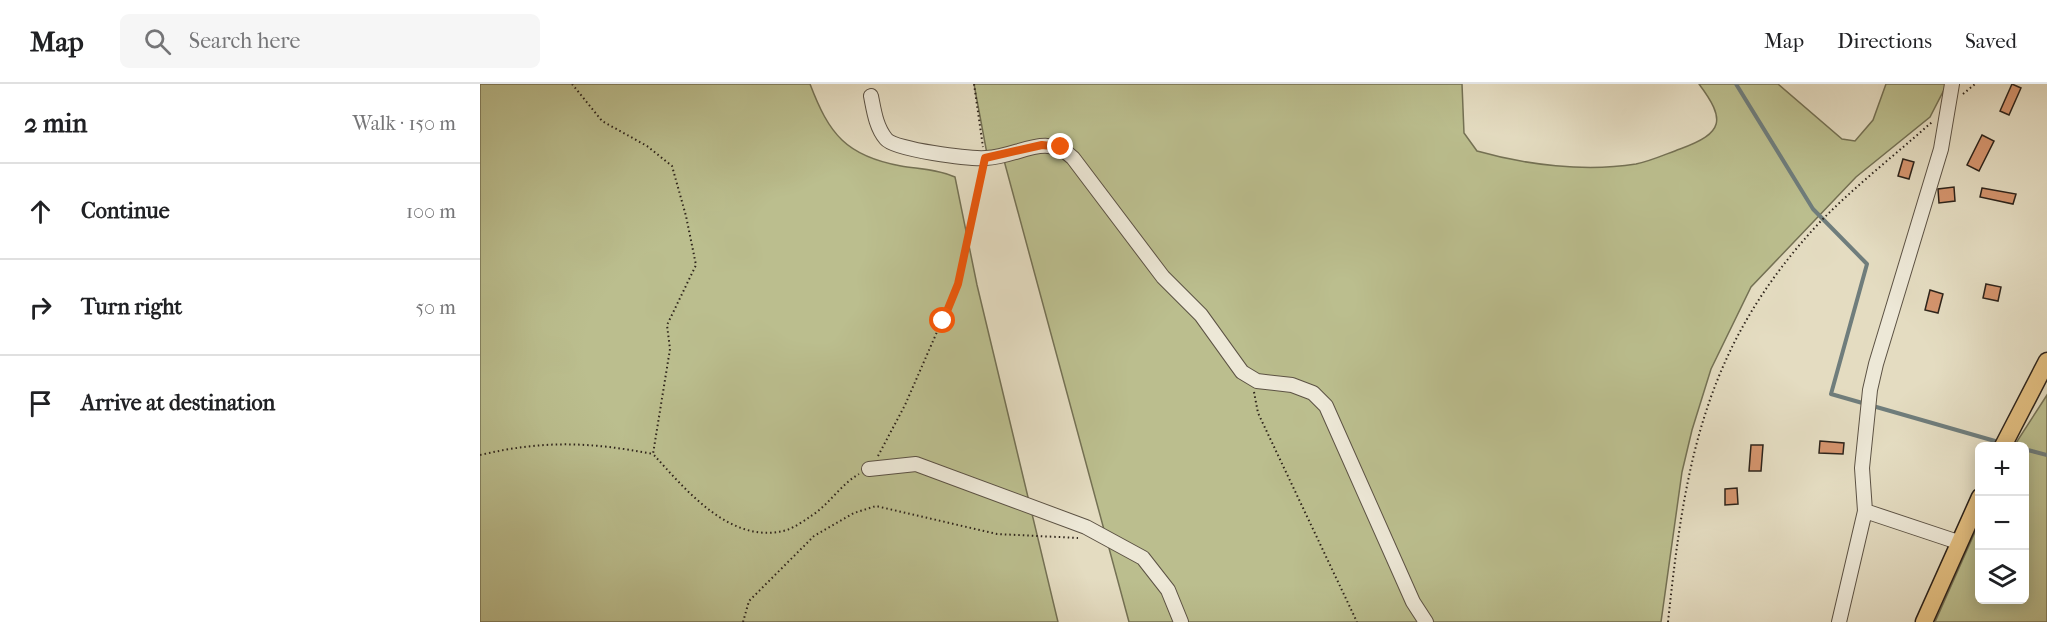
<!DOCTYPE html>
<meta charset="utf-8">
<style>
:root{--surface:#fff;--page:#f6f6f6;--text:#202124;--muted:#757577;--line:#e0e0e0}
body{margin:0;font-family:"IM FELL French Canon",serif;background:var(--page);color:var(--text)}
.controls{position:absolute;right:18px;bottom:18px;display:grid;overflow:hidden;border-radius:9px;box-shadow:0 3px 15px #0003}
.controls button{width:54px;height:54px;display:grid;place-items:center;padding:0;border:0;border-bottom:2px solid var(--line);background:var(--surface);color:var(--text);font:30px sans-serif}
.stop{position:absolute;width:18px;height:18px;margin:-14px;border:4px solid #ea580c;border-radius:50%;background:#fff}
.stop.end{background:#ea580c;border-color:#fff;box-shadow:0 2px 6px #0008}
.list{margin:0;padding:0;list-style:none}
h2{display:flex;justify-content:space-between;align-items:center;height:78px;margin:0;padding:0 24px;font-size:26px}
h2 small{font-size:20px;font-weight:400;color:var(--muted)}
.list li{display:grid;grid-template-columns:39px 1fr auto;gap:18px;align-items:center;box-sizing:border-box;height:96px;padding:0 24px;border-top:2px solid var(--line)}
.list b{display:block;font-size:22px;white-space:nowrap}
.list em{font-size:20px;font-style:normal;color:var(--muted)}
.icon{flex:none;width:33px;height:33px;fill:none;stroke:currentColor;stroke-width:2;stroke-linecap:round;stroke-linejoin:round}
.map{position:relative;flex:none;width:1567px;height:538px;overflow:hidden}
header{display:flex;align-items:center;gap:36px;box-sizing:border-box;height:84px;padding:0 30px;background:var(--surface);border-bottom:2px solid var(--line)}
header strong{font-size:28px}
nav{display:flex;gap:33px;margin-inline-start:auto;font-size:21px}
.search{width:420px;height:54px;background:var(--page);display:flex;align-items:center;gap:15px;box-sizing:border-box;padding:0 21px;border-radius:9px;color:var(--muted);font-size:22px}
main{display:flex}
aside{flex:1;background:var(--surface)}
.map>svg:first-child{display:block}
.green{fill:#bbbe8e;stroke:#747154;stroke-width:1.5}
.lines{fill:none;stroke-linecap:round;stroke-linejoin:round}
.stream{stroke:#6f7d7c;stroke-width:4}
.building{fill:#d4946d;stroke:#2e241b;stroke-width:1.5}
.minor-casing{stroke:#5c5244;stroke-width:16}
.major-casing{stroke:#2e241b;stroke-width:19}
.path{stroke:#2e241b;stroke-width:2;stroke-dasharray:1.5 3;stroke-linecap:butt}
.minor{stroke:#ede8d7;stroke-width:14}
.major{stroke:#e2be80;stroke-width:16}
.route{stroke:#ea580c;stroke-width:8}
</style>
<header>
<strong>Map</strong>
<div class="search"><svg class="icon" aria-label="search" viewBox="0 0 24 24"><circle cx="10" cy="10" r="6"/><path d="M15 15l6 6"/></svg>Search here</div>
<nav><a>Map</a><a>Directions</a><a>Saved</a></nav>
</header>
<main>
<aside>
<h2>2 min<small>Walk · 150 m</small></h2>
<ul class="list">
<li><svg class="icon" aria-label="ahead" viewBox="0 0 24 24"><path d="M12 20V5M6 11l6-6 6 6"/></svg><div><b>Continue</b></div><em>100 m</em></li>
<li><svg class="icon" aria-label="right" viewBox="0 0 24 24"><path d="M7 20v-9h11M14 6l5 5-5 5"/></svg><div><b>Turn right</b></div><em>50 m</em></li>
<li><svg class="icon" aria-label="arrive" viewBox="0 0 24 24"><path d="M6 21V4h12l-3 4 3 4H6"/></svg><div><b>Arrive at destination</b></div></li>
</ul>
</aside>
<div class="map">
<svg width="1567" height="538" viewBox="0 0 1567 538">
<rect width="100%" height="100%" fill="#e4dcc1"/>
<filter id="stains"><feTurbulence type="fractalNoise" baseFrequency=".00333" numOctaves="4"/><feColorMatrix values="0 0 0 0 .2 0 0 0 0 .09 0 0 0 0 .02 0 0 0 .5 -.17"/></filter>
<radialGradient id="worn" r=".72"><stop offset=".6" stop-color="#630" stop-opacity="0"/><stop offset="1" stop-color="#630" stop-opacity=".3"/></radialGradient>
<g class="green">
<path d="M0 0H330C349 50 366 72 421 82 439 85 457 85 475 93L497 201 578 538H0Z"/>
<path d="M494 0H982L984 49 997 67C1046 81 1105 88 1156 80 1171 77 1186 70 1200 65 1244 49 1246 36 1219 0H1298L1362 55 1375 57 1393 36 1406 0H1467L1450 33 1376 93 1271 203 1231 285 1212 346 1202 388 1181 538H649L522 69 507 70Z"/>
<polygon points="1567,311 1567,538 1455,538 1499,439 1500,516 1544,516 1544,362 1534,362"/>
</g>
<g class="lines">
<g class="stream">
<polyline points="1256,0 1333,125 1387,180 1351,310 1515,357"/>
<polyline points="1535,362 1536,362"/>
<polyline points="1544,365 1567,371"/>
</g>
</g>
<g class="building">
<polygon points="1532,0 1541,4 1529,31 1520,27"/>
<polygon points="1502,51 1514,57 1499,87 1487,81"/>
<polygon points="1423,75 1434,78 1429,95 1418,92"/>
<polygon points="1474,103 1475,117 1459,119 1458,105"/>
<polygon points="1502,104 1536,110 1533,120 1500,113"/>
<polygon points="1506,200 1521,203 1518,217 1503,214"/>
<polygon points="1450,206 1463,210 1458,229 1445,226"/>
<polygon points="1340,357 1364,359 1363,370 1339,369"/>
<polygon points="1271,361 1283,361 1281,387 1269,387"/>
<polygon points="1257,404 1258,420 1245,421 1245,405"/>
</g>
<g class="lines">
<defs>
<g id="minor">
<polyline points="1472,0 1461,65 1396,280 1390,306 1382,384 1385,427 1478,458"/>
<path d="M391 12C394 27 396 43 406 55 415 66 490 75 506 74 539 73 565 47 593 74L683 193 721 231 762 288 777 297 812 301 833 309 846 322 933 518 946 538"/>
<polyline points="389,385 436,380 606,443 663,474 688,506 701,538"/>
<polyline points="1359,538 1385,427"/>
</g>
<g id="major">
<polyline points="1523,362 1567,277"/>
<polyline points="1444,538 1500,413"/>
</g>
</defs>
<use href="#minor" class="minor-casing"/>
<use href="#major" class="major-casing"/>
<g class="path">
<path d="M92 0 122 37 167 62 192 82 206 132 216 181 187 241 190 265 173 370C206 406 251 462 307 446 315 443 324 437 331 432 349 421 361 400 379 390"/>
<polyline points="494,0 503,63"/>
<polyline points="1483,10 1495,0"/>
<polyline points="774,308 778,329 877,538"/>
<path d="M0 371C64 356 110 358 173 370"/>
<polyline points="398,372 425,321 478,200 502,86"/>
<polyline points="263,538 269,517 334,452 374,429 396,422 517,450 598,454"/>
<path d="M1188 538C1205 377 1225 261 1340 138 1375 102 1415 71 1452 38"/>
</g>
<use href="#minor" class="minor"/>
<use href="#major" class="major"/>
</g>
<g class="lines">
<polyline class="route" points="463,237 478,200 505,74 562,61 581,63"/>
</g>
<rect width="100%" height="100%" filter="url(#stains)"/>
<rect width="100%" height="100%" fill="url(#worn)"/>
</svg>
<div class="controls">
<button>+</button>
<button>−</button>
<button><svg class="icon" aria-label="layers" viewBox="0 0 24 24"><path d="M12 4l9 5-9 5-9-5zM3 14l9 5 9-5"/></svg></button>
</div>
<div class="stop" style="left:463px;top:237px"></div>
<div class="stop end" style="left:581px;top:63px"></div>
</div>
</main>
